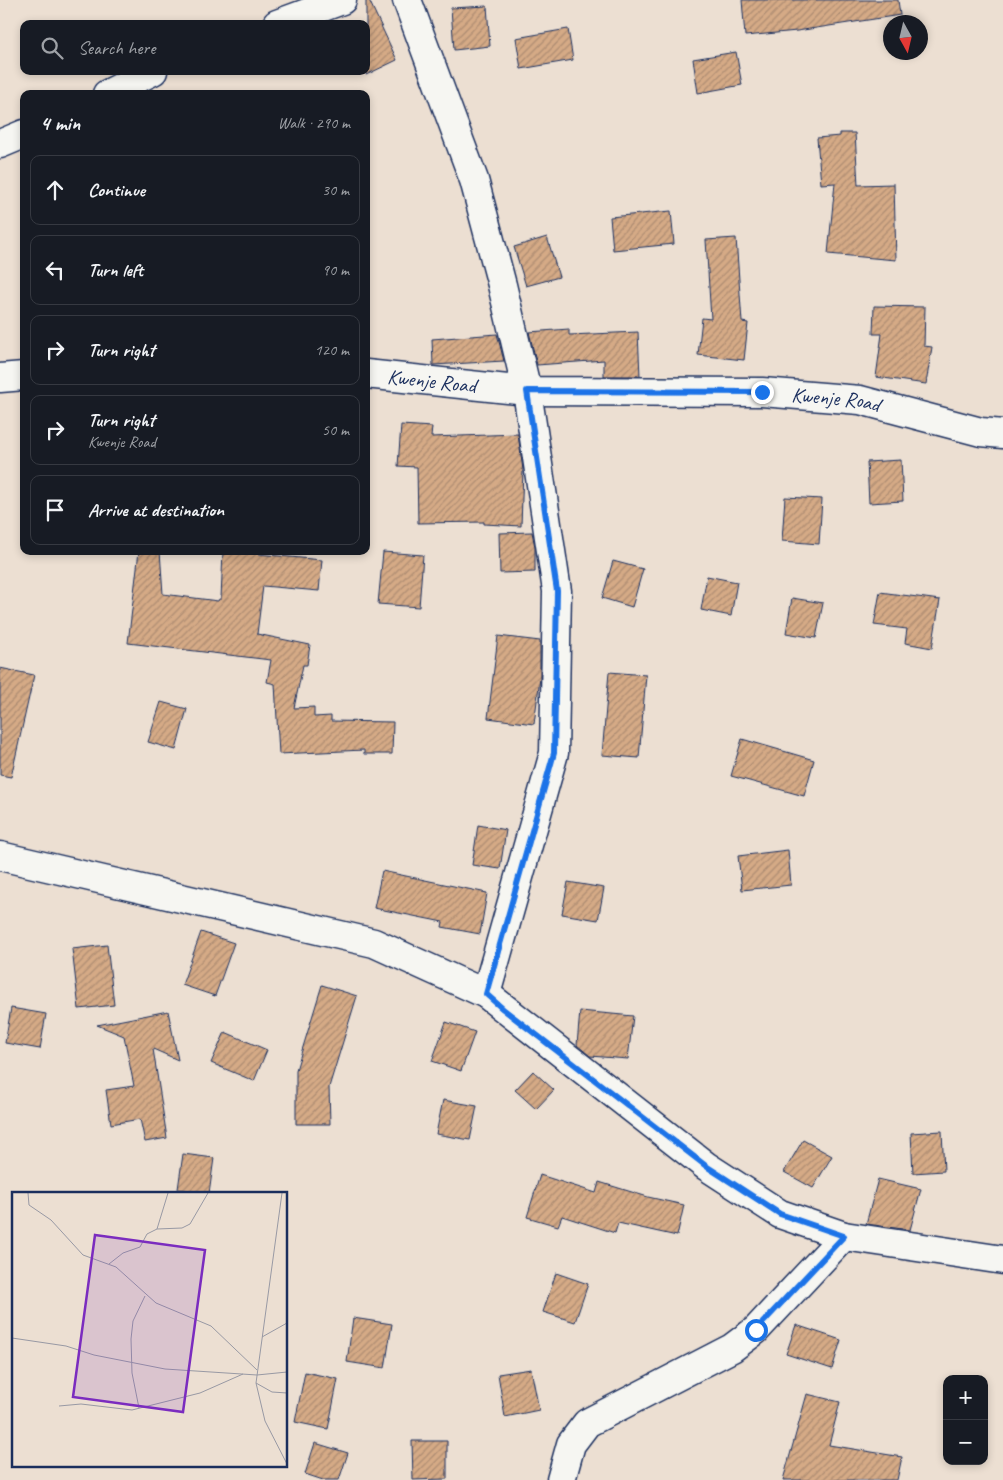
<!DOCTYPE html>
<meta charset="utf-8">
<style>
:root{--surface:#171b24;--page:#242831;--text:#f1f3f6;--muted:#9ea1a6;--line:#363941}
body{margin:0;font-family:Caveat,sans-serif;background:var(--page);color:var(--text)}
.controls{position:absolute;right:15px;bottom:15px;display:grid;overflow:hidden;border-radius:10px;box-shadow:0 2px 8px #0003}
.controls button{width:45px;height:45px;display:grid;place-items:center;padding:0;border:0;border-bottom:1px solid var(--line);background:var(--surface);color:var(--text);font:25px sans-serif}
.compass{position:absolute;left:883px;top:15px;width:45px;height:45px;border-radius:50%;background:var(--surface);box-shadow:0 2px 8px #0003;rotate:172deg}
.stop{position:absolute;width:15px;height:15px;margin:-11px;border:4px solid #1a73e8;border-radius:50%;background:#fff}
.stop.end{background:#1a73e8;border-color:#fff;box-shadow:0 1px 5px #0008}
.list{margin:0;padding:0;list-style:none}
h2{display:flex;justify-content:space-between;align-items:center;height:65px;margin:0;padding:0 20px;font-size:21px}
h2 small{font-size:16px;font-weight:400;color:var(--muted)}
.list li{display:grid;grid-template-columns:32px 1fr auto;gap:15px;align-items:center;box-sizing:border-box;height:70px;margin:0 10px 10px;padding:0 10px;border:1px solid var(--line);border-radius:10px}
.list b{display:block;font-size:19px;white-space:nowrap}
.list p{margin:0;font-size:16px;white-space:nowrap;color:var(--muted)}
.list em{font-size:16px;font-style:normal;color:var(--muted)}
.icon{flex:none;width:28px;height:28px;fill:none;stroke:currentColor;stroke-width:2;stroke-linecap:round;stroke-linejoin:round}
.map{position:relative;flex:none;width:1003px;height:1480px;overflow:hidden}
.search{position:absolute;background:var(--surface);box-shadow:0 2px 8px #0003;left:20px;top:20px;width:350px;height:55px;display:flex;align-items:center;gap:12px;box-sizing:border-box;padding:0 18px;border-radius:10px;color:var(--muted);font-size:19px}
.panel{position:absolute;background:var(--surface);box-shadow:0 2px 8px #0003;left:20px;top:90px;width:350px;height:465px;border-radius:10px}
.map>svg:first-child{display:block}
.building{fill:url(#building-hatch);stroke:#1b2f5e}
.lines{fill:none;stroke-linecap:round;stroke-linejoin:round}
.minor-casing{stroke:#1b2f5e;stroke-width:31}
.minor{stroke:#f6f6f2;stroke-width:28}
.route{stroke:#1a73e8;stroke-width:6}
.labels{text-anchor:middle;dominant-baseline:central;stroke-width:5;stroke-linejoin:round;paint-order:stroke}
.street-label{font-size:21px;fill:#1b2f5e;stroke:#f6f6f2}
.inset-road{fill:none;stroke:#9899a4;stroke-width:1}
.view{fill:#7b2cbf;fill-opacity:0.15;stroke:#7b2cbf;stroke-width:2.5}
.inset-edge{fill:none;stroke:#1b2f5e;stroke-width:2.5}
</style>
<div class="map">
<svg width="1003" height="1480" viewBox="0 0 1003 1480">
<defs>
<pattern id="building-hatch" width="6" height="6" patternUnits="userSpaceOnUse" patternTransform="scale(1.25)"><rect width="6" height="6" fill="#d5aa86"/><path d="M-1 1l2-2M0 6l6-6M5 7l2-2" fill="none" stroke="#ac8b71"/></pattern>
</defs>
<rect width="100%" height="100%" fill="#ecdfd2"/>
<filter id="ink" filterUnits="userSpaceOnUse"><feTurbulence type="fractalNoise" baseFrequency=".02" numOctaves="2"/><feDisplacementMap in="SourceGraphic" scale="10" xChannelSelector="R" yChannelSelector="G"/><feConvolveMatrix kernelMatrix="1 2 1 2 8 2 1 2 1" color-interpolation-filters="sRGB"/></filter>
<g filter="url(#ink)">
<g class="building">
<polygon points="366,0 369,0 397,60 366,75"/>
<polygon points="742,0 898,0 900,15 797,31 745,36"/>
<polygon points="487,6 490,46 454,50 451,8"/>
<polygon points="568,29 573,60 521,69 516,38"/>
<polygon points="736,52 742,85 698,93 693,59"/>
<polygon points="840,133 855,133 858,185 894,184 896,260 828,254 835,183 821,184 817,138 840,136"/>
<polygon points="671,211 674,244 613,250 610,217"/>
<polygon points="547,237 559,277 526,286 514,247"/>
<polygon points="736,238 742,322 748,323 744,360 698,355 702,318 711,319 706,240"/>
<polygon points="874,306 925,307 924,346 932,347 926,384 876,377 882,334 873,334"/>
<polygon points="569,329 569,335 638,332 640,376 604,376 604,360 537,365 529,332"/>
<polygon points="497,334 504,361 433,365 432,339"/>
<polygon points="401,425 432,427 431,437 518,434 523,470 521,526 484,524 484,522 418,523 417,467 398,466"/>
<polygon points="901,460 903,501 869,503 867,462"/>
<polygon points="785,497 822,499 819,544 782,541"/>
<polygon points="532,532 535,547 535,572 500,573 499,533"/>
<polygon points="139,551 160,551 163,594 218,601 219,599 221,599 223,551 258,551 258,554 322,560 319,591 263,586 257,634 310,645 307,665 303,665 294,708 314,707 314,717 331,716 331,721 393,722 392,754 364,754 364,750 279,754 275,684 267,682 271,660 128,643"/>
<polygon points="383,552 423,555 419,607 378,604"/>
<polygon points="613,561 643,569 632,607 602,598"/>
<polygon points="707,576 737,582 731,616 701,610"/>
<polygon points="880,592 940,600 932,648 905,643 907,629 874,625"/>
<polygon points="792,598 823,603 816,638 786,633"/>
<polygon points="498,636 540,641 540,678 534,724 488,718"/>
<polygon points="0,668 34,675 11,777 0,775"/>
<polygon points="609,672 646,675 639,758 602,755"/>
<polygon points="161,702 187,709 176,750 148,742"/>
<polygon points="742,739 814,760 804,796 731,776"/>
<polygon points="478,825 506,830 500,869 472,865"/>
<polygon points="788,850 791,885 742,890 738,856"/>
<polygon points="382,871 487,893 480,934 442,927 443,922 374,908"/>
<polygon points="568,882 604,888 598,920 562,914"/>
<polygon points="201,932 234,943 215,996 182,985"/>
<polygon points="107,945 114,1005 79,1009 72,949"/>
<polygon points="322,985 357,996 329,1087 330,1124 296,1124 296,1070"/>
<polygon points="11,1008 46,1014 40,1049 5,1043"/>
<polygon points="168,1011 178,1060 153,1049 167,1138 145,1142 140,1119 111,1124 106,1090 134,1086 124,1036 97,1025"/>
<polygon points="580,1011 633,1016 628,1059 590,1056 577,1045"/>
<polygon points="446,1022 475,1032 461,1071 432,1061"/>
<polygon points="225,1032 267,1050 254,1081 211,1063"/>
<polygon points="533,1071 554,1090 536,1109 515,1090"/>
<polygon points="443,1100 477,1106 470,1140 436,1134"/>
<polygon points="942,1131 944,1171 913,1173 911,1133"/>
<polygon points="803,1140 832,1156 813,1188 784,1172"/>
<polygon points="183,1154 214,1158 209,1194 178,1189"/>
<polygon points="540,1175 596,1193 599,1182 648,1197 684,1205 677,1236 618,1223 615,1233 562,1216 558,1226 527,1217"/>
<polygon points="878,1179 921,1189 910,1230 866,1224"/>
<polygon points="556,1273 588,1284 575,1322 543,1312"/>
<polygon points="353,1318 392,1324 385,1368 347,1362"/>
<polygon points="796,1325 841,1340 832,1369 786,1354"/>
<polygon points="531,1369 539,1410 505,1417 498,1374"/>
<polygon points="305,1372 338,1379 328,1429 295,1422"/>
<polygon points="807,1394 840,1402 829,1445 902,1457 897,1480 783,1480"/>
<polygon points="412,1441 447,1441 447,1479 413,1480"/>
<polygon points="315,1443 348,1453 339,1480 323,1480 305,1474"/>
</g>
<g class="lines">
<defs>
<g id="minor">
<polyline points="407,0 474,180 502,285 527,391 557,591 554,753 486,994"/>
<polyline points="277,24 342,0"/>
<polyline points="107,94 153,71"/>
<polyline points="0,144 24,134"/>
<path id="s1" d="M366 374 527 391 762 392 860 400 981 432 1003 434"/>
<polyline points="0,378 24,376"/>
<polyline points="0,856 374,943 486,994 706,1166 780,1214 844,1236 1003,1260"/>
<polyline points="561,1480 571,1444 587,1423 732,1348 756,1330 844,1236"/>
</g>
</defs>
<use href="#minor" class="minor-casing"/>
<use href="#minor" class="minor"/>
</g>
</g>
<g class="lines" filter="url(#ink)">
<polyline class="route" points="756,1330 844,1236 780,1214 706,1166 503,1009 486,994 554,753 557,591 527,391 762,392"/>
</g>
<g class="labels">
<g class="street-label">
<text stroke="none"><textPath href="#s1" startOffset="66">Kwenje Road</textPath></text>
<text stroke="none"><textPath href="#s1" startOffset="471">Kwenje Road</textPath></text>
</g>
</g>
<g transform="translate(12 1192)">
<rect width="275" height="275" fill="#ecdfd2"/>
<path class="inset-road" d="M16 1 17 13 39 28 71 63 104 75 144 111 199 134 245 178M270 1 244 191 253 229 275 272M145 37 156 1M97 72 111 61 128 55 135 42 145 37 170 36 178 32 196 1M250 145 275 131M0 146 54 154 82 163 153 177 245 183 275 180M244 191 260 200 275 201M47 214 69 212 120 218 188 201 231 182M127 216 120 181 119 147 121 129 133 104"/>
<path class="view" d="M83 43 193 58 171 220 61 205Z"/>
<rect width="275" height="275" class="inset-edge"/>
</g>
</svg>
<div class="controls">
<button>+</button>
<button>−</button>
</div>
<svg class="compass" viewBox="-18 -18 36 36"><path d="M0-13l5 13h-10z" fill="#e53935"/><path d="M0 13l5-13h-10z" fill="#9ea1a6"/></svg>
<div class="stop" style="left:756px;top:1330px"></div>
<div class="stop end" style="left:762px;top:392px"></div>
<div class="search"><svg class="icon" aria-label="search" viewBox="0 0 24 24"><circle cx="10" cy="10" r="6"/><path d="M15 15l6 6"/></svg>Search here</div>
<section class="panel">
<h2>4 min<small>Walk · 290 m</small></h2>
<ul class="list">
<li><svg class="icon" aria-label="ahead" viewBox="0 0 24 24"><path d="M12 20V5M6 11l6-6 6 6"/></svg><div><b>Continue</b></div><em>30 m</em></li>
<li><svg class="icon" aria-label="left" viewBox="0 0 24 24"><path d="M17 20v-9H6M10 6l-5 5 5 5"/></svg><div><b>Turn left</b></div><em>90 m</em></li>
<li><svg class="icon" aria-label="right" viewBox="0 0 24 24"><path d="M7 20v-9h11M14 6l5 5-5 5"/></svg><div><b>Turn right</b></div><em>120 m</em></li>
<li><svg class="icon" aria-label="right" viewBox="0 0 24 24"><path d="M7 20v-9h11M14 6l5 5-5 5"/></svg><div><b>Turn right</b><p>Kwenje Road</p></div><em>50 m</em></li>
<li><svg class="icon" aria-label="arrive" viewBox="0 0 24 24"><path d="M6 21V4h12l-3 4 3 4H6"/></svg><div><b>Arrive at destination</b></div></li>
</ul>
</section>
</div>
